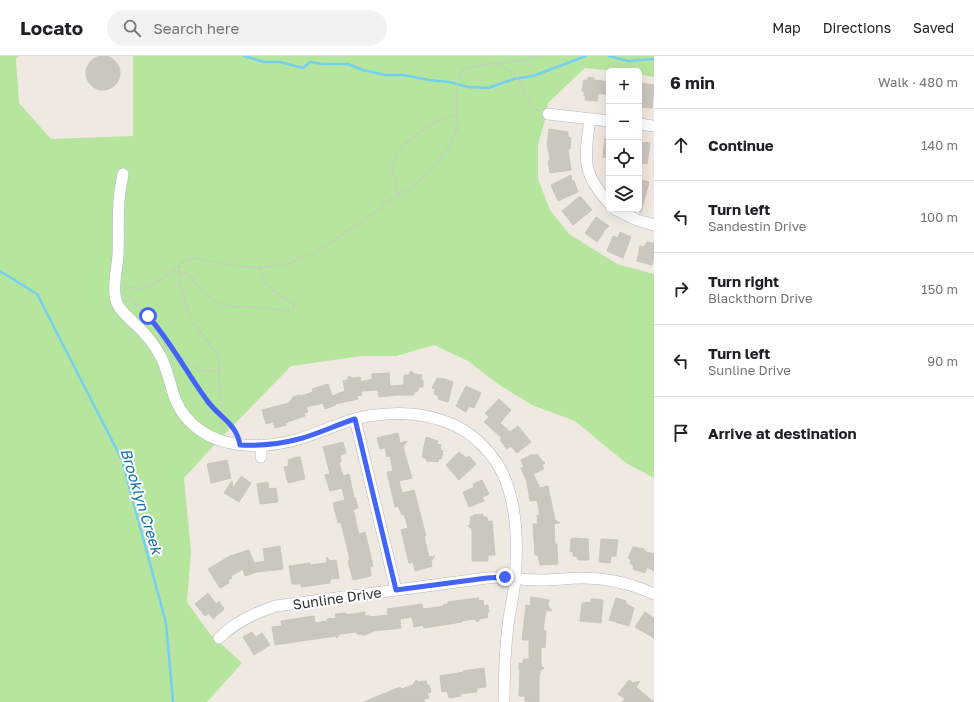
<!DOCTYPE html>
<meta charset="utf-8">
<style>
:root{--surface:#fff;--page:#f2f2f2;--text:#202124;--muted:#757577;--line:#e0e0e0}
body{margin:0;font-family:"Golos Text",sans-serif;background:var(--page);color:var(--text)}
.controls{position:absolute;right:12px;top:12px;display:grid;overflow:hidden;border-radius:6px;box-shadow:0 4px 16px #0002}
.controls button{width:36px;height:36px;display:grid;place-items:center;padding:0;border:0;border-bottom:1px solid var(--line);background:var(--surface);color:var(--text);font:20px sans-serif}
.stop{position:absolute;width:12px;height:12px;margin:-9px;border:3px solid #4264fb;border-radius:50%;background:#fff}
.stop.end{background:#4264fb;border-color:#fff;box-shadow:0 1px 4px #0008}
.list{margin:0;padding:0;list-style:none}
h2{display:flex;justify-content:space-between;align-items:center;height:52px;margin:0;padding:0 16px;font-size:17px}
h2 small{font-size:13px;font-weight:400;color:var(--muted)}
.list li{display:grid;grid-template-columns:26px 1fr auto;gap:12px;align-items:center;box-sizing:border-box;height:72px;padding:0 16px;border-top:1px solid var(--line)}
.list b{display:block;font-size:15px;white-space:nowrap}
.list p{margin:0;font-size:13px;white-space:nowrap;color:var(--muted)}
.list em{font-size:13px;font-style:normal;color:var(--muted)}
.icon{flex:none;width:22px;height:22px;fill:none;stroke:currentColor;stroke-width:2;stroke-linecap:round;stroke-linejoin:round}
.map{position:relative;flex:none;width:654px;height:646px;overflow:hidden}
header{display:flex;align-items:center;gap:24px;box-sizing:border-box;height:56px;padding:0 20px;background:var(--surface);border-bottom:1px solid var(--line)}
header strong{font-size:19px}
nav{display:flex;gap:22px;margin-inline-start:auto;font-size:14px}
.search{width:280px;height:36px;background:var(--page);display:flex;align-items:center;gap:10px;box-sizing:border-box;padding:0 14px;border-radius:22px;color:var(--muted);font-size:15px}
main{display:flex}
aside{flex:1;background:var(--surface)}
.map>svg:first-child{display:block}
.green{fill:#b6e59e}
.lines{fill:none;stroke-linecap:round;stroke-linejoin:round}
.stream{stroke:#75cff0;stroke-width:2.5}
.building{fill:#cbc7bf;stroke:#cbc5ba}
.minor-casing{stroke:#b4b7c1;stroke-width:12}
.path{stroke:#c9c9c9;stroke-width:1.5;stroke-dasharray:3 2;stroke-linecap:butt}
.minor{stroke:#fff;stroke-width:11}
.route{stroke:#4264fb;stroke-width:5}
.labels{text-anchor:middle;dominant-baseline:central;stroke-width:4;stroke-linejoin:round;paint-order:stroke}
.street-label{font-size:14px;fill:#2e2e2e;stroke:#fff}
.water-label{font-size:15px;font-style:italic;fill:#0d6fa3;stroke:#fff}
</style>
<header>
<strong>Locato</strong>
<div class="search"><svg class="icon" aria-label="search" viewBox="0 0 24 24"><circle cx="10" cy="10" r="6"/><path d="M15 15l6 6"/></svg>Search here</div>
<nav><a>Map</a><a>Directions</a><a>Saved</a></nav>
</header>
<main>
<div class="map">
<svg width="654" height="646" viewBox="0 0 654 646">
<rect width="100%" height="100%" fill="#efe9e1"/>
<polygon class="green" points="0,0 19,0 16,3 19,47 51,83 133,80 133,0 654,0 654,21 639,18 639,15 614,15 585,12 548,47 545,64 538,88 538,123 550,154 569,178 617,208 654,218 654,422 626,407 575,365 532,349 498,328 468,305 434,289 396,300 362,300 291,310 219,384 184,422 191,496 187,546 210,578 242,607 207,646 0,646"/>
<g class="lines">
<g class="stream">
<polyline points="244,0 264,6 280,6 303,12 310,6 323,8 348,8 363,14 385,19 404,19 429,24 449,26 468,31 488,32 514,23 533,20 586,0"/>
<polyline points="609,0 628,5 654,3"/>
<polyline points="0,215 37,238 122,404 166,567 173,646"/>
</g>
</g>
<g class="building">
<circle cx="103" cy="17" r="17"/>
<polygon points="588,21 594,22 594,24 609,26 609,39 598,37 597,45 585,44 586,40 584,40 584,35 582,35 584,24 588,24"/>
<polygon points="639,27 654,29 652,52 640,51"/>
<polygon points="549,73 568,76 568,81 571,82 570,93 568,93 571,114 550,117 548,105 550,105 548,91 547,91"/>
<polygon points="605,82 609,82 609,102 603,101"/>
<polygon points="639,86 650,87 647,108 639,107"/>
<polygon points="571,119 572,125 574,125 578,136 558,145 551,129"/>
<polygon points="639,123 649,126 641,156 639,156"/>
<polygon points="580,140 592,154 573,169 562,155"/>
<polygon points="596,161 609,170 603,176 604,176 597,186 585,177"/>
<polygon points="620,176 631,181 623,202 607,195 613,180 618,182"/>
<polygon points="647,186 654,187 654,201 652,209 637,205 640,190 644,191"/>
<polygon points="411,315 414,318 422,319 421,324 423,324 423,331 419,331 418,335 414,336 414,339 397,339 379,341 378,334 361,335 362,339 357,340 358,343 335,348 336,349 325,353 323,347 306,351 308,356 304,357 305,360 285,367 286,369 275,372 273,366 266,368 262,354 289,347 293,341 300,339 301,340 313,336 312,333 328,328 332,340 345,335 343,325 347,324 349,320 352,322 360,321 361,326 372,323 372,318 389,317 390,330 404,329 404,319 409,319"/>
<polygon points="437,322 441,323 441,322 453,326 448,346 438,343 439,340 434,338 435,333 432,332"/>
<polygon points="466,330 481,337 474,352 469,350 466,356 456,350"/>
<polygon points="499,343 511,354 500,367 510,376 518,370 531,386 517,397 511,390 507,393 500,384 502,382 484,366 489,361 485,357"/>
<polygon points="398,377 400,387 407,385 403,391 412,422 399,425 402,437 414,434 426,480 424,480 429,501 435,500 431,505 432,510 415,515 413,506 409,507 401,474 408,472 404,458 402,459 398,450 395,451 387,416 393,415 390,400 387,401 385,392 380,393 377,382"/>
<polygon points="426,381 438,385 437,388 441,389 440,394 443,395 441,403 439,402 438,406 430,405 428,406 425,402 422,401"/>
<polygon points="343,386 346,397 340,399 341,406 339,407 343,420 349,418 354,442 355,441 358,452 353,454 356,463 355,463 359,478 365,476 373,510 370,511 371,520 353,524 348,505 350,504 341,466 338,467 333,447 345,444 342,432 330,435 325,419 330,418 323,391"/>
<polygon points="459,396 466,402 469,400 476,408 459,424 446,409"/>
<polygon points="533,398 533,400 537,398 542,405 545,407 542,409 544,413 533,418 540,432 548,430 555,464 560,467 554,468 555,488 557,488 558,508 540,509 538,499 535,499 533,468 538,468 537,459 540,459 537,444 530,445 527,426 521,412 524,411 521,404"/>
<polygon points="297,401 300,401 305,423 288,427 284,411 289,410 288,404"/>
<polygon points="227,404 231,422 211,427 207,408"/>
<polygon points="241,420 251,427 239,446 224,437 232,425 233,432"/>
<polygon points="482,424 489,438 482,441 484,445 469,451 463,436 474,431 473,428"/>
<polygon points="268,426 269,433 276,432 278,446 260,448 257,428"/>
<polygon points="483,458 483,461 487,461 488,466 492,465 495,499 488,499 488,505 472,505 472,473 468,470 470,469 471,460 474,460 473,459"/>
<polygon points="575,482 588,483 589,504 578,504 578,501 573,500 573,495 570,496 571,483"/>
<polygon points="601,483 618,484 616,500 611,500 610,507 599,506"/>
<polygon points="280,490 283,513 257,516 245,520 243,513 231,520 232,522 228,524 229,527 220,532 208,513 230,500 249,494 254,507 265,505 263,493"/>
<polygon points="633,491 644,493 646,496 654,498 654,515 647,511 645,517 633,513 634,510 630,507 631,504 628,502"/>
<polygon points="327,501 330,505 336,504 339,522 330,523 330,527 301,531 301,528 292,528 289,510 310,507 310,509 326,507"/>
<polygon points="208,537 216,548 219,545 224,553 213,563 209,557 205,560 195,548"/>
<polygon points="531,541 549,544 548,550 552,555 546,554 543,574 546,575 545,592 541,591 541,610 544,612 540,615 540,619 539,619 539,646 525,646 525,640 519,640 520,613 519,613 519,607 523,608 523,603 529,603 529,584 522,584 526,549 530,550"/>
<polygon points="478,542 479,545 483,544 484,550 488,549 489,556 487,557 488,561 480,563 478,566 474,563 462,565 462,566 424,572 423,569 414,571 412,561 400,563 401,572 374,575 365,579 357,578 357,576 339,578 337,582 335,580 275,589 272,571 282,570 281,565 314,560 315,567 327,565 327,563 336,562 335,558 346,557 347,559 365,556 365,560 370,560 370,561 388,559 387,553 422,548 423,553 432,552 444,550 443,549 448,548 448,546"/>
<polygon points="616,542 626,545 626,548 634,552 629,570 609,564"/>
<polygon points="591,543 603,544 601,567 580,565 582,547 591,546"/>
<polygon points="645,556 654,562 654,582 635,571"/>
<polygon points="252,576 256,581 262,577 270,589 254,599 243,581"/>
<polygon points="484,612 486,631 477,632 477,636 460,638 461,640 449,642 447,635 442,636 440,620 464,616 463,615"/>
<polygon points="416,624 418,626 426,625 427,629 429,629 431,636 427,637 429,642 424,643 425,646 364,646 400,631 401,633 413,629"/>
<polygon points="629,624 633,627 640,625 636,631 654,646 622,646 625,643 618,638"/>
</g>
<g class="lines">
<defs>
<g id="minor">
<polyline points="548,58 609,65"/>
<path d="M590 63C588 78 584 99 588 113 591 125 600 137 609 147"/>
<polyline points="639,68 654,70"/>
<path d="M123 118C122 124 121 129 120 135 117 156 119 178 118 199 117 214 111 236 118 249 121 255 127 260 132 265 144 276 154 287 161 301 171 321 171 343 185 360 212 394 261 394 299 383 323 376 344 364 368 360 398 355 429 357 456 370 476 380 493 398 503 418 517 449 518 489 515 523 514 538 510 554 508 569 505 595 504 620 504 646"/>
<polyline points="615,153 637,164 654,169"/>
<polyline points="355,363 396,534"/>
<polyline points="261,389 261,401"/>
<path d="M219 582C235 566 254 557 276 550L487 522C506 521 524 524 542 524 556 524 569 522 582 522 607 522 632 528 654 538"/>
</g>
</defs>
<use href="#minor" class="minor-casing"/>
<g class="path">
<path d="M495 7C501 10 509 13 514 18 525 29 525 47 539 55"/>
<path d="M399 139C397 131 392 115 393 109 397 91 423 72 439 65 445 62 450 61 456 58"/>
<polyline points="180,209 179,216 180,228 187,253 192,265 219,300 219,329 223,356 221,364 225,376"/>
<path d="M179 218 185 217C197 225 203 238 217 246 230 254 250 249 266 252 272 252 278 255 284 255 288 255 292 254 295 251L293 248C282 240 259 229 261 214L265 211 288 208 312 198 366 163 390 144 414 130 429 116 451 89 458 70 456 37 459 20 463 15 469 12 481 9 525 4 541 0"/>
<polyline points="124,230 140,233 148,231 156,227 184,206 190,203 197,202 236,210 263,212"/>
<polyline points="125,237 159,272 176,296"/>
<path d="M165 289C184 299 197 336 214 353 222 362 232 366 237 378"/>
<path d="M178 299C189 306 205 323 218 312"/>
</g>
<use href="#minor" class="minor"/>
</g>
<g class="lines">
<path class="route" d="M148 260C171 286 186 316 206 343 218 361 236 366 240 389 260 390 280 388 299 383 318 378 336 369 355 363L396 534 487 522 505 521"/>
</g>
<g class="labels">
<g class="street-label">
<text transform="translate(337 542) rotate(-8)">Sunline Drive</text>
</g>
<g class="water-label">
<text transform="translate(142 445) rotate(73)">Brooklyn Creek</text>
</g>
</g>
</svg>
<div class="controls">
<button>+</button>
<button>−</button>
<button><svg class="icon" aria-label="locate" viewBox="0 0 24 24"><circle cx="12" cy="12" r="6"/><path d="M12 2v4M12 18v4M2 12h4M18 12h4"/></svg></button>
<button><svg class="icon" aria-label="layers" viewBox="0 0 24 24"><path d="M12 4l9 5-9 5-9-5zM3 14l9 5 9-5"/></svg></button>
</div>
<div class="stop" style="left:148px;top:260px"></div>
<div class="stop end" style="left:505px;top:521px"></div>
</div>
<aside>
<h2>6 min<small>Walk · 480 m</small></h2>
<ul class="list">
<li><svg class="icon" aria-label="ahead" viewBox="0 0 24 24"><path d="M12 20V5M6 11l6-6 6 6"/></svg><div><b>Continue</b></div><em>140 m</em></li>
<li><svg class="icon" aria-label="left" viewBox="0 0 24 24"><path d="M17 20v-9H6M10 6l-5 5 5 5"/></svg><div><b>Turn left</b><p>Sandestin Drive</p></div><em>100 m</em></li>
<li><svg class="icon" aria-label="right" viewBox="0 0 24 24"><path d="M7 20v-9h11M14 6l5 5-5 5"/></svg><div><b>Turn right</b><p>Blackthorn Drive</p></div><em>150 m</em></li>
<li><svg class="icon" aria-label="left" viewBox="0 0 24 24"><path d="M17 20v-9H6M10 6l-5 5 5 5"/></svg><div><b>Turn left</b><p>Sunline Drive</p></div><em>90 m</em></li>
<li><svg class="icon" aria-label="arrive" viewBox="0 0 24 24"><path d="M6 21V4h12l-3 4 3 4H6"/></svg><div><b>Arrive at destination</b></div></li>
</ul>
</aside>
</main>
